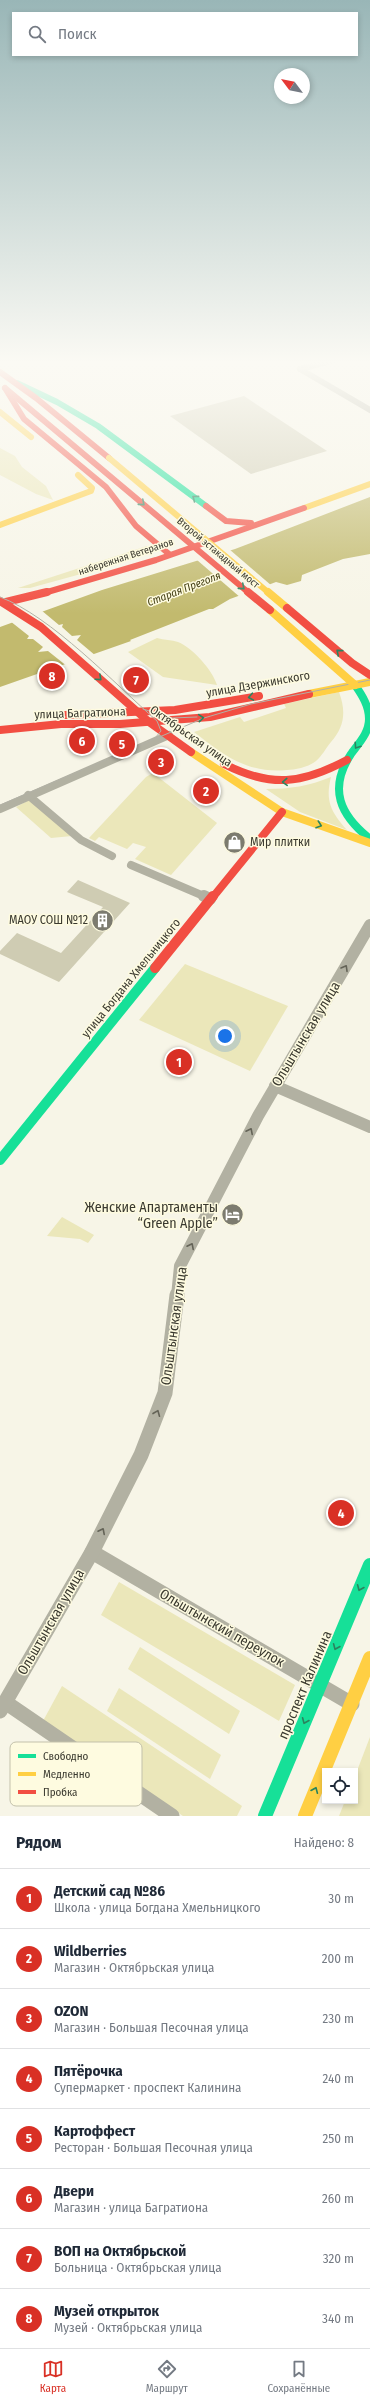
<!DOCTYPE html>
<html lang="ru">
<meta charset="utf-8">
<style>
:root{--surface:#fff;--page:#f6f6f7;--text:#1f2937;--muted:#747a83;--line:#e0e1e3;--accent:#d93025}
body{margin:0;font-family:"Fira Sans Condensed",sans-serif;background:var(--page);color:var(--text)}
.controls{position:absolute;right:12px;bottom:12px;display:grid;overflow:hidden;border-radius:0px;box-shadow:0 2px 6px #0003}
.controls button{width:36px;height:36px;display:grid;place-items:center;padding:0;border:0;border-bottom:1px solid var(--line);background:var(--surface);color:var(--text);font:20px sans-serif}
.compass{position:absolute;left:274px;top:68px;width:36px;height:36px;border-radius:50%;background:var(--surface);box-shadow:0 2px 6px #0003;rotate:302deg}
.you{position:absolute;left:225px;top:1036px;width:14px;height:14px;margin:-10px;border:3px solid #fff;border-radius:50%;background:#1a73e8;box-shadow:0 0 0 6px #1a73e833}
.badge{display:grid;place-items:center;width:26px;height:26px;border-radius:50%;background:var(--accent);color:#fff;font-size:13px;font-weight:700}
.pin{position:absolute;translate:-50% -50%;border:2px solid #fff;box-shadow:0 1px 4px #0006}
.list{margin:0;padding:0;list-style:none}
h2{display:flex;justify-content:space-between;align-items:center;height:52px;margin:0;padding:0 16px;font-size:17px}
h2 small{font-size:13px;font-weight:400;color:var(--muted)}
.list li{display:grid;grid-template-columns:26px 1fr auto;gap:12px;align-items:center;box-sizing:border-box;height:60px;padding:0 16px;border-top:1px solid var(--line)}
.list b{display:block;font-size:15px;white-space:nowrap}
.list p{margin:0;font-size:13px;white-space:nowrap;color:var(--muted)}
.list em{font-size:13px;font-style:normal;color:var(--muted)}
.icon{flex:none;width:22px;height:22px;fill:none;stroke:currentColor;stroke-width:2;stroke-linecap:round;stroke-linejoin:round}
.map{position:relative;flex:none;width:370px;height:1816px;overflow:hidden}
.search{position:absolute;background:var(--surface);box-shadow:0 2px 6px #0003;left:12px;right:12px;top:12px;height:44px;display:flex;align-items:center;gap:10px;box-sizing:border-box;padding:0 14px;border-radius:0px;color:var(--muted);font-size:15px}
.sheet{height:532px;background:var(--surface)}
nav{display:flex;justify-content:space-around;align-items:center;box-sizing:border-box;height:56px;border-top:1px solid var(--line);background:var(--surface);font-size:11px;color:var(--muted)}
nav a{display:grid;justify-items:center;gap:2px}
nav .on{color:var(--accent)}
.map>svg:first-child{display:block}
.green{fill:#ebe7ba}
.water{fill:#c2ba6e}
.pier{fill:#f7f5e7}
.building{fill:#cfccb3}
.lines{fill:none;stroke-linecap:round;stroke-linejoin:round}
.street-far3{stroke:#b2b1a2;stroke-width:6}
.street-far2{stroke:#b2b1a2;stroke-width:8}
.street-far1{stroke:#b2b1a2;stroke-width:12}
.street{stroke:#b2b1a2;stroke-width:15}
.fast-far3{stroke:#16e098;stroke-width:6}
.fast-far2{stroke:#16e098;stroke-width:8}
.fast-far1{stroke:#16e098;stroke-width:10}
.fast{stroke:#16e098;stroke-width:14}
.slow-far2{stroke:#ffcf43;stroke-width:6}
.slow-far1{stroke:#ffcf43;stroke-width:8}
.slow{stroke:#ffcf43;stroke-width:14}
.jam-far2{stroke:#f24e42;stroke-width:6}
.jam-far1{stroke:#f24e42;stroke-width:8}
.jam{stroke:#f24e42;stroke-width:10}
.tram{stroke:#b2b1a6;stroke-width:1}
.slow-bridge-far1{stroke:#ffcf43;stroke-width:6}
.slow-bridge{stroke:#ffcf43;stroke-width:8}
.jam-bridge-far1{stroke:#f24e42;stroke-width:6}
.jam-bridge{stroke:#f24e42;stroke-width:8}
.oneway{stroke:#2a845e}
.oneway2{stroke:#646357}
.labels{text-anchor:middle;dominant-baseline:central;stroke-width:3;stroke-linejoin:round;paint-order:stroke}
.far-street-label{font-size:10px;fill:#3a392f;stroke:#fefbe0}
.far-water-label{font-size:11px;font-style:italic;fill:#413d12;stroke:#fefbe0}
.street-label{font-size:12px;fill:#3a392f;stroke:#fefbe0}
.poi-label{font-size:12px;fill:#3a392f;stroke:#fefbe0;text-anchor:start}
.near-street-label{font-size:14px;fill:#3a392f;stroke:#fefbe0}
.near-poi-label{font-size:14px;fill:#3a392f;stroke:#fefbe0;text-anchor:end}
.key{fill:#fefbe0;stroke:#c3c1ab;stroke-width:1}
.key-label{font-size:11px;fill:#3a392f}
</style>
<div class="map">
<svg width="370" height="1816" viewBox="0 0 370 1816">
<rect width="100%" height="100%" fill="#f7f5e7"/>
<g class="green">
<polygon points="0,448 15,456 22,467 46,486 53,500 36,494 0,475"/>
<polygon points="147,546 149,553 121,563 30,588 18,588"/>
<path d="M157 638C164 640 172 640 178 642 193 648 213 671 217 685L163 677 128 652Z"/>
<path d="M339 692C346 711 345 726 331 742 326 748 322 756 316 761 309 767 295 770 287 770 248 774 223 755 194 732L240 717 244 722 286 708 284 704Z"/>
<polygon points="153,773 217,823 171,875 135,859 146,847 133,843 127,849 99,837 95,841 89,838 146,777"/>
<path d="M331 777C325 801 331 812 347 830L300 812 266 789C290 789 309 786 331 777Z"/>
<polygon points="29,800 72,836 51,838 16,807"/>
<polygon points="185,964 288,1006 250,1071 139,1020"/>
<polygon points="62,1217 94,1235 88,1243 80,1239 47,1236"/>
<polygon points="119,1582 295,1685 279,1721 101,1615"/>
<polygon points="140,1647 240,1711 229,1734 128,1669"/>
<polygon points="62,1686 242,1806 237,1816 183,1816 43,1721"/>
<polygon points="119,1688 221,1755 210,1779 107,1711"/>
<polygon points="370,1737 370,1816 339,1816 345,1801 355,1801 355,1776"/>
</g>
<polygon class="water" points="370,497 370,554 343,559 302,575 301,581 287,585 276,582 230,599 213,609 209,609 130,640 131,641 0,687 0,627 102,590 235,549"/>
<g class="pier">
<polygon points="229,549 272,586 241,598 197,560"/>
<polygon points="41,610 59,625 63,624 62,627 72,636 81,635 77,640 96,656 68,667 48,651 38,652 43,647 33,639 27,639 29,636 10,621"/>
</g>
<g class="building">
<polygon points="244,396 327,451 251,474 170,416"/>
<polygon points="74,733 92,733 90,749 72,749"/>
<polygon points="78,880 130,903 59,982 0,954 0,951 17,933 61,953 103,907 67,892"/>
</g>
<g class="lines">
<g class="street-far3">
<polyline points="300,369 370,410"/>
<polyline points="300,369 334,360"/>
</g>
<g class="street-far2">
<polyline points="28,795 81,840 112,856"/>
<polyline points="0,809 169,735"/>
<polyline points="131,865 206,897"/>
</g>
<g class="street-far1">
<polyline points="204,896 210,899"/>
<polyline points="275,1086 370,1127"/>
<polyline points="177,1296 180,1266 258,1116 370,925"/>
</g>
<g class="street">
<polyline points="92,1552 352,1704"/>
<polyline points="5,1702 172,1816"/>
<polyline points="0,1711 92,1552 141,1455 165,1393 177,1295"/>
</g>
<polyline class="fast-far3" points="17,383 57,402 98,426 206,506"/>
<path class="fast-far2" d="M355 685C362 695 369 706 369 719 369 733 359 743 351 754 328 789 340 815 370 839"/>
<polyline class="fast-far1" points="0,1160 155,968"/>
<polyline class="fast" points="265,1816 370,1565"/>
<g class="slow-far2">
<polyline points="0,412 31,437"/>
<polyline points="304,508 370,484"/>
<polyline points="0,525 91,491 92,488 78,475"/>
</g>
<g class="slow-far1">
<polyline points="309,694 370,682"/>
<polyline points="191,752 282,812 370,843"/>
</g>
<polyline class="slow" points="305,1816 370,1658"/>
<g class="jam-far2">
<polyline points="0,372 36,398 109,458"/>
<polyline points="5,388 24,419 106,487 136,526 169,554"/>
<polyline points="206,506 226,521 251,523"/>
<polyline points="44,593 156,560 304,508"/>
</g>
<g class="jam-far1">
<polyline points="0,601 41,627 149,722 191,752"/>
<polyline points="6,602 47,592"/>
<polyline points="65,715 175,710 259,696"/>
<polyline points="0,730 61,724 120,724 210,717 309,694"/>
<path d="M224 764C271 788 302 784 347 760"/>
<polyline points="213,897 282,812"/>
</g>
<polyline class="jam" points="155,968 213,896"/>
<g class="tram">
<path d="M0 597C51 616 115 684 157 721L161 731 155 738"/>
<polyline points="143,709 172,718 197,717"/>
<polyline points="0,805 204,718 251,704 370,680"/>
</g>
<polyline class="slow-bridge-far1" points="109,458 269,593"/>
<g class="slow-bridge">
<polyline points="268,592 287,608"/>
<polyline points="270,610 355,685"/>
</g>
<polyline class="jam-bridge-far1" points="5,388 249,593"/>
<g class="jam-bridge">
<polyline points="248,592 270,610"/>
<polyline points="287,608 352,663 370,675"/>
</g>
</g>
<defs><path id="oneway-chevron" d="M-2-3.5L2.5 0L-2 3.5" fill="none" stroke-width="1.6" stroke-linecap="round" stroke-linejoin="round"/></defs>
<g class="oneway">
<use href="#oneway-chevron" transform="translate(195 498) rotate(-143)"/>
<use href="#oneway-chevron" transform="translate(142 503) rotate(41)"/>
<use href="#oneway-chevron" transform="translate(242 587) rotate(40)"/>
<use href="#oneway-chevron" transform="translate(339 652) rotate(-140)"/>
<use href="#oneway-chevron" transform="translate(99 678) rotate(42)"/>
<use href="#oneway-chevron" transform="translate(251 697) rotate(170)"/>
<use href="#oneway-chevron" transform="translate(201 718) rotate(-5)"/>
<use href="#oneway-chevron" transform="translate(357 746) rotate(124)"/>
<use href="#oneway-chevron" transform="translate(285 782) rotate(177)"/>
<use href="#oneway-chevron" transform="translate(319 825) rotate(19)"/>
<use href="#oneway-chevron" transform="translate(360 1588) rotate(113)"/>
<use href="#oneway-chevron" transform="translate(336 1647) rotate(113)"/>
<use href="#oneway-chevron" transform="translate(305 1721) rotate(113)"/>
<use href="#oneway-chevron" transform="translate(315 1790) rotate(-67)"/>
</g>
<g class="oneway2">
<use href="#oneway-chevron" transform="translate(345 968) rotate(-60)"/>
<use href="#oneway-chevron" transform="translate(250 1131) rotate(-63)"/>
<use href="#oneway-chevron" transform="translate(191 1246) rotate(-63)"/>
<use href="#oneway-chevron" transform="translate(157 1413) rotate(-68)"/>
<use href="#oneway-chevron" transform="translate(102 1531) rotate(-63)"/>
</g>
<linearGradient id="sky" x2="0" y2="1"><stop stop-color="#99b6b7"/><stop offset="0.59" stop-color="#fbfaf4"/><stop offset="1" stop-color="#fbfaf4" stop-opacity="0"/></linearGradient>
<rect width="370" height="614" fill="url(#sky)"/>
<defs>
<symbol id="shop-disc" viewBox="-11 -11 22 22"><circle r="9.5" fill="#7c7b6f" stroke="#fefbe0"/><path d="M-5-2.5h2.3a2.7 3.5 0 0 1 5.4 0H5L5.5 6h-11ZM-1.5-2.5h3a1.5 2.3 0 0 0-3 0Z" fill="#fff"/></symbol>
<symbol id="building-disc" viewBox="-11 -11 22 22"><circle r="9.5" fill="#7c7b6f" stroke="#fefbe0"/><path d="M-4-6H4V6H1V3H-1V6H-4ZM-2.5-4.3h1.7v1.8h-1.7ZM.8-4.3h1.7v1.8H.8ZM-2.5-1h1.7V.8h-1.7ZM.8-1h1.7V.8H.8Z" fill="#fff"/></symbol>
<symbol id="hotel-disc" viewBox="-11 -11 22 22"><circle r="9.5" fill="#7c7b6f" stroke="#fefbe0"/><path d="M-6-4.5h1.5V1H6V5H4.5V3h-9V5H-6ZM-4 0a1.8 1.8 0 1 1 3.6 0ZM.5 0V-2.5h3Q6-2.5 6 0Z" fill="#fff"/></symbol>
</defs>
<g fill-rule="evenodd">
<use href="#shop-disc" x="222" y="830" width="25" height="25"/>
<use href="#building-disc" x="90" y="908" width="25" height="25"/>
<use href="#hotel-disc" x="220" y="1202" width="25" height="25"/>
</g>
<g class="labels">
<g class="far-street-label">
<text transform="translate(218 553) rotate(40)">Второй эстакадный мост</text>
<text transform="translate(126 557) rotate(-18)">набережная Ветеранов</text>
</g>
<g class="far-water-label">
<text transform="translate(184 589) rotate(-21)">Старая Преголя</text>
</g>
<g class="street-label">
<text transform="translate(258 684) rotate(-10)">улица Дзержинского</text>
<text transform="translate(80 713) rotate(-2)">улица Багратиона</text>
<text transform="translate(191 736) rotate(35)">Октябрьская улица</text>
<text transform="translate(131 978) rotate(-51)">улица Богдана Хмельницкого</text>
</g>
<g class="poi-label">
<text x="250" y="842">Мир плитки</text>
<text x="88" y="920" text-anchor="end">МАОУ СОШ №12</text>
</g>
<g class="near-street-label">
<text transform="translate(306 1034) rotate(-59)">Ольштынская улица</text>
<text transform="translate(174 1326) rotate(-82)">Ольштынская улица</text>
<text transform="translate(51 1622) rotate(-60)">Ольштынская улица</text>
<text transform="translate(222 1628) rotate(30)">Ольштынский переулок</text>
<text transform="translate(305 1685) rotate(-67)">проспект Калинина</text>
</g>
<g class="near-poi-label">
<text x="218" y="1207">Женские Апартаменты<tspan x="218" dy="16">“Green Apple”</tspan></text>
</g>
</g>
<rect x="10" y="1742" width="132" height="64" rx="6" class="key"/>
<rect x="18" y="1754" width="18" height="4" fill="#16e098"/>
<rect x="18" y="1772" width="18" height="4" fill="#ffcf43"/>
<rect x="18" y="1790" width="18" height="4" fill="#f24e42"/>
<g class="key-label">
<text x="43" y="1760">Свободно</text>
<text x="43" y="1778">Медленно</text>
<text x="43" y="1796">Пробка</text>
</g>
</svg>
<div class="controls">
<button><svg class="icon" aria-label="locate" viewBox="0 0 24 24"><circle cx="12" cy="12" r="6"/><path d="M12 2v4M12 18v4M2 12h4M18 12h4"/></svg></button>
</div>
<svg class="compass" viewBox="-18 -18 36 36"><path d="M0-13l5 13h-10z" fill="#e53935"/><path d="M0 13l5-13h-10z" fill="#747a83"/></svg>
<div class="you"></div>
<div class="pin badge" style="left:179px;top:1062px">1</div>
<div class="pin badge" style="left:206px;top:791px">2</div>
<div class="pin badge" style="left:161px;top:762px">3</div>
<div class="pin badge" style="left:341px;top:1513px">4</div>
<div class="pin badge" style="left:122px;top:744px">5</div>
<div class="pin badge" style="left:82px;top:741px">6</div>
<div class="pin badge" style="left:136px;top:680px">7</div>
<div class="pin badge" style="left:52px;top:676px">8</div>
<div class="search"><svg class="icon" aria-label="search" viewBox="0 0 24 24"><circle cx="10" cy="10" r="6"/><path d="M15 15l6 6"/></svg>Поиск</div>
</div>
<section class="sheet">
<h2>Рядом<small>Найдено: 8</small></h2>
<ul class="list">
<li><span class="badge">1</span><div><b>Детский сад №86</b><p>Школа · улица Богдана Хмельницкого</p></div><em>30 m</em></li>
<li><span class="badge">2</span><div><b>Wildberries</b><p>Магазин · Октябрьская улица</p></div><em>200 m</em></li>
<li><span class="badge">3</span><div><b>OZON</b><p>Магазин · Большая Песочная улица</p></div><em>230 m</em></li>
<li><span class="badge">4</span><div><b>Пятёрочка</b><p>Супермаркет · проспект Калинина</p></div><em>240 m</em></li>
<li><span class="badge">5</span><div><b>Картоффест</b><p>Ресторан · Большая Песочная улица</p></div><em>250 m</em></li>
<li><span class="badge">6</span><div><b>Двери</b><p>Магазин · улица Багратиона</p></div><em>260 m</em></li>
<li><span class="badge">7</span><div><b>ВОП на Октябрьской</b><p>Больница · Октябрьская улица</p></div><em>320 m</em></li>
<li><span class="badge">8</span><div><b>Музей открыток</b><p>Музей · Октябрьская улица</p></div><em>340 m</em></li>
</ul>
</section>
<nav>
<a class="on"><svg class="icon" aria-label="map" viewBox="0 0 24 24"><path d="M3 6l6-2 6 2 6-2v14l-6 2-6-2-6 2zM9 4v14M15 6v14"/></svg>Карта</a>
<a><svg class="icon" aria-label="directions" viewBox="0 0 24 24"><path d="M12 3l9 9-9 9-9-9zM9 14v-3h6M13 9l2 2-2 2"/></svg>Маршрут</a>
<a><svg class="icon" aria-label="saved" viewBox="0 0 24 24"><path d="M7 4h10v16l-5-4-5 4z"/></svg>Сохранённые</a>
</nav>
